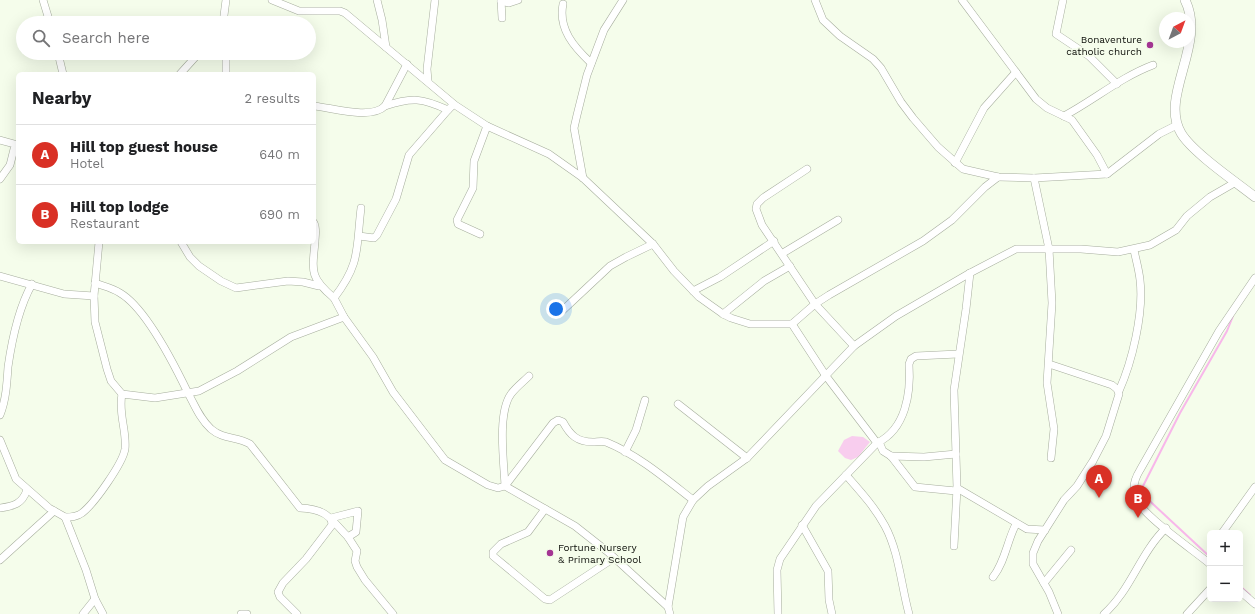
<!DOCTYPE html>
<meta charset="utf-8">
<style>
:root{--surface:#fff;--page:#f6f6f6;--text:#202124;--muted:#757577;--line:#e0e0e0;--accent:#d93025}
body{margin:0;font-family:"Work Sans",sans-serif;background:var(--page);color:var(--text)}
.controls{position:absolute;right:12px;bottom:12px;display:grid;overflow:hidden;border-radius:6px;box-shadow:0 4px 16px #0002}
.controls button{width:36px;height:36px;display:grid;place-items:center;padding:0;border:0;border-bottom:1px solid var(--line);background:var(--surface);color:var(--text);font:20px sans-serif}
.compass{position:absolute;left:1159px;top:12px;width:36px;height:36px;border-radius:50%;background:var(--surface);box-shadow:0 4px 16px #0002;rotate:41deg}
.you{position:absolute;left:556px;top:309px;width:14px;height:14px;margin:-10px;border:3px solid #fff;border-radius:50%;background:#1a73e8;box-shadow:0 0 0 6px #1a73e833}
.badge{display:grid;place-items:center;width:26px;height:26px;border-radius:50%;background:var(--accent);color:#fff;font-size:13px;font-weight:700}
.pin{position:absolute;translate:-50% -33px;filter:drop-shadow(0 1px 2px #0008)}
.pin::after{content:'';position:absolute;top:21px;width:14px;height:12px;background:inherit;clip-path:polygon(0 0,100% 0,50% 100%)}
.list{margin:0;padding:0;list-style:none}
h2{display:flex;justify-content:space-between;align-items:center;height:52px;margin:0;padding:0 16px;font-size:17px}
h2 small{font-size:13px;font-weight:400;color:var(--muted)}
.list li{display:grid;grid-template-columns:26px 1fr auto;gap:12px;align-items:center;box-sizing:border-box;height:60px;padding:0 16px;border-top:1px solid var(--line)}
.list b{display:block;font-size:15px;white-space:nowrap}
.list p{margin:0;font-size:13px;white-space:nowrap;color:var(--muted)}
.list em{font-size:13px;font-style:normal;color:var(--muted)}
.icon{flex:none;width:22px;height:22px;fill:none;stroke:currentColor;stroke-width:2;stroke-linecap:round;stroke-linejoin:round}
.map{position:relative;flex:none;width:1255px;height:614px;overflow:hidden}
.search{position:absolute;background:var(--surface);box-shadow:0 4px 16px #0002;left:16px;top:16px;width:300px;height:44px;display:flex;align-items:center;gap:10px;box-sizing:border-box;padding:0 14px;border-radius:22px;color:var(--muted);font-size:15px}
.panel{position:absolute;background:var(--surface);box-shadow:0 4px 16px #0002;left:16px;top:72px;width:300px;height:172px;border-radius:6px}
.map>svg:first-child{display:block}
.green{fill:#f8cdee}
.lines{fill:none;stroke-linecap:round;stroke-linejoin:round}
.stream{stroke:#f8b7ea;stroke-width:2}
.street-casing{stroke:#a6ad9d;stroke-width:8}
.secondary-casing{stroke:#a6ad9d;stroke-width:10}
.street{stroke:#fff;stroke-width:7}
.secondary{stroke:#fff;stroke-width:9}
.poi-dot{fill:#a43593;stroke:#f5fdeb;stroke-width:1.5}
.labels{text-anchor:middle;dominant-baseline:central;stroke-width:3.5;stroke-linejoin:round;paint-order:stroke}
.poi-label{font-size:10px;fill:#0c0e09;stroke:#f5fdeb;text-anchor:end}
</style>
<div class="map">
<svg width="1255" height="614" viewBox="0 0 1255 614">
<rect width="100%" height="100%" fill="#f5fdeb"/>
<polygon class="green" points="852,436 863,437 870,442 858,457 851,460 845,458 838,451 844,440"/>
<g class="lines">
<g class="stream">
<polyline points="1210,557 1140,492 1180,413 1227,331 1233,316"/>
<polyline points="1240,586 1250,595"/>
</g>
<defs>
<g id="street">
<polyline points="43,0 50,23"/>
<polyline points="272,0 299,11 340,11 345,13 455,105 487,126 549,154 583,178 653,244 674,271 699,297 723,314 731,318 750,324 792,324 826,376 877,443 816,506 780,559 777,570 778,614"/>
<polyline points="377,0 382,20 386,47"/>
<polyline points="501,0 502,18"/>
<polyline points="815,0 823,20 840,36 873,59 881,68 901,102 913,118 938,147 963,169 998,177 1034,178 1107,174 1159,134 1177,125"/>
<polyline points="962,0 1036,99 1047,108 1072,120 1097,155 1107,174"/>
<polyline points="1063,0 1056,34 1089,56 1117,84"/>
<polyline points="501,1 509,3 518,0"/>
<path d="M563 4C558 29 574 47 591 63"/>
<polyline points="223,23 226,0"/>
<polyline points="58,53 63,74"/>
<polyline points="180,74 199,53"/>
<polyline points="226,74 226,53"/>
<polyline points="428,81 427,69 435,0"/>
<path d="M314 106C333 108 371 120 385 106L407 64"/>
<path d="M385 106C412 97 422 98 448 110L451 107"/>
<path d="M1064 116C1094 100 1121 77 1153 65"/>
<polyline points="0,140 18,145"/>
<polyline points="955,163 984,108 1016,72"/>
<polyline points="807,169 763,198 757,204 756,209 762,225 815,304 854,346"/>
<polyline points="583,178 574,128 577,115 587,75 604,30 623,0"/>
<polyline points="1034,178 1049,249 1052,303 1047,383 1054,429 1051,458"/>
<polyline points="0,179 10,165 14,149 18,145"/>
<path d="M314 223C317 229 315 236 315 242 312 272 310 278 334 298L344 317 373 357 393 392 445 460 488 485 498 488 505 486 553 423 558 420 563 422C570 435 577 442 593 442 597 442 602 441 606 442 638 455 666 479 693 500"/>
<polyline points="480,234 458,224 457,220 473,188 474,161 487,126"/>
<polyline points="359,236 374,238 377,235 396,199 409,155 448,110"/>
<polyline points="99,242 94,296 95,322 107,369 111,381 122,394 155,398 199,391 237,371 291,337 344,317"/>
<polyline points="181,242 190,257 199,266 221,281 236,288 288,281 303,282 319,286"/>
<polyline points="783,253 838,220"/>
<polyline points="970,273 966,309 954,390 957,488 1027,529 1045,530"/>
<polyline points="0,276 64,294 94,296"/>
<path d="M95 283C103 286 113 288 120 293 146 308 175 366 188 393 195 406 200 419 211 429 224 440 236 436 250 444L300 508C328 509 330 519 348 537"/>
<polyline points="693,291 720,277 774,241"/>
<path d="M334 298C361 263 356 249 361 208"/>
<polyline points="563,310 610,266 626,257 653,244"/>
<polyline points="723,314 764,281 790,266"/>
<polyline points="792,324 815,304 829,295 923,241 952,220 985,187 998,177"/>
<polyline points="1049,364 1112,385 1117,389 1119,394 1106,436 1093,461 1077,486 1064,500 1038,541 1033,553 1033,564 1049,592 1058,614"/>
<path d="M529 376C523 382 516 387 511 394 497 413 504 463 505 486L575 526 608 552 668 607"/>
<path d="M1119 391C1132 362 1144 313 1140 280 1139 270 1136 260 1134 250"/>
<polyline points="678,404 747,458"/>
<path d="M0 415C6 400 7 383 8 367 12 339 18 309 32 284"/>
<polyline points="0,440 16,479 49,508 65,517 86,570 95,599 103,614"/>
<polyline points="879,442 883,451 891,456 915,487 956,491"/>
<path d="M877 443C906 429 911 393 909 364L911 359 916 356 958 354"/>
<polyline points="625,452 636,430 645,400"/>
<polyline points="891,456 924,457 956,454"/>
<path d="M846 475C860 491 874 506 885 526 899 552 901 585 909 614"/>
<path d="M0 508C14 506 22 504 27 490"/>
<polyline points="545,509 528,532 501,544 493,552 493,556 545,599 550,600 614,558"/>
<path d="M65 517C71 517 77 517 82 513 94 504 123 463 125 449 127 431 118 413 122 394"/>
<polyline points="802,525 828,571 829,600 832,614"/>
<polyline points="1222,533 1255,487"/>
<polyline points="954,546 957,488"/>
<polyline points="0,560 54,511"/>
<path d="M1210 564C1195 551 1138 513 1135 496 1132 486 1135 478 1140 470L1219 331 1255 278"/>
<path d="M993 577C1005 562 1007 541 1016 524"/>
<polyline points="1044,583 1071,550"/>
<polyline points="1240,591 1255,604"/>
<polyline points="83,614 95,599"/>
<polyline points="241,614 247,614"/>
<polyline points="297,614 280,597 278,592 283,583 306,559 332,525 331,518 358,511 356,532 348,537 357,551 355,561 357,567 365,580 393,614"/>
<polyline points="670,614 668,607 683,517 693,500 708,486 747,458 854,346 896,316 970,273 1016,249 1081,249 1118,252 1150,245 1176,230 1187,216 1210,197 1236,182"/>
<path d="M1104 614C1131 590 1140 553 1166 528"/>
<polyline points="1187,614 1210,589"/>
</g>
<path id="secondary" d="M1185 0C1207 44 1159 96 1181 133 1192 152 1236 182 1255 197"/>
</defs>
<use href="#street" class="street-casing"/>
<use href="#secondary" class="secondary-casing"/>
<use href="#street" class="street"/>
<use href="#secondary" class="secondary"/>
</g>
<g class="poi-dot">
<circle cx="1150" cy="45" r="4"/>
<circle cx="550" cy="553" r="4"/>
</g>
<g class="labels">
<g class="poi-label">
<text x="1142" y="39">Bonaventure<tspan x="1142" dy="12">catholic church</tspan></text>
<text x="558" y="547" text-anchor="start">Fortune Nursery<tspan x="558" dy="12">&amp; Primary School</tspan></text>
</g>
</g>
</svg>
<div class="controls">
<button>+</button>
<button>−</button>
</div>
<svg class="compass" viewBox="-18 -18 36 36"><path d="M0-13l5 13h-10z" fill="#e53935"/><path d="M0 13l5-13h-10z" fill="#757577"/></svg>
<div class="you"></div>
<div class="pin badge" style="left:1099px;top:498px">A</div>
<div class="pin badge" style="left:1138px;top:518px">B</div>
<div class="search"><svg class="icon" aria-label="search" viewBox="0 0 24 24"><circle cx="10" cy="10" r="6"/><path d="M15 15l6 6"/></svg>Search here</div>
<section class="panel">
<h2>Nearby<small>2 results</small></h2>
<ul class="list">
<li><span class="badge">A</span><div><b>Hill top guest house</b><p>Hotel</p></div><em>640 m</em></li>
<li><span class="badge">B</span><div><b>Hill top lodge</b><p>Restaurant</p></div><em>690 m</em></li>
</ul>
</section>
</div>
